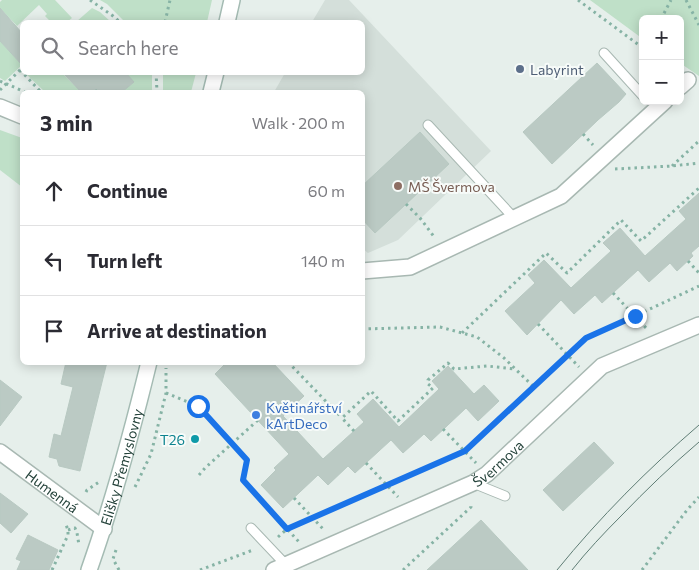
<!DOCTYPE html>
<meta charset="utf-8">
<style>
:root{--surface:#fff;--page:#f2f2f3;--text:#2b2b33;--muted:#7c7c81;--line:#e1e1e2}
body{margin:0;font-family:Commissioner,sans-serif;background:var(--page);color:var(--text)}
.controls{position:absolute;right:15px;top:15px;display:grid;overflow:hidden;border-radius:8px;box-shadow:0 2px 12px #0003}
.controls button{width:45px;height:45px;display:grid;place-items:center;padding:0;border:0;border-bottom:1px solid var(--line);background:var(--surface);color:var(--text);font:25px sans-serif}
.stop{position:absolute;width:15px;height:15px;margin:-11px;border:4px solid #1a73e8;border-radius:50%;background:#fff}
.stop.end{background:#1a73e8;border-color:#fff;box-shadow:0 1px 5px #0008}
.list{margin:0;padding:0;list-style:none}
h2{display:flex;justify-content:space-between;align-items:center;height:65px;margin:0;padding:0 20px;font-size:21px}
h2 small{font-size:16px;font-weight:400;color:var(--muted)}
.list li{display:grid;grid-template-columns:32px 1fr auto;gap:15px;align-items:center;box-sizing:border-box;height:70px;padding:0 20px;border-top:1px solid var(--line)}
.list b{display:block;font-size:19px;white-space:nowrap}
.list em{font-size:16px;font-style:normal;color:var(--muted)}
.icon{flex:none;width:28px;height:28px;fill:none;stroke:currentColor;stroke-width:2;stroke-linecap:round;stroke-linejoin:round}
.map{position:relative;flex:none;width:699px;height:570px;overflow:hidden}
.search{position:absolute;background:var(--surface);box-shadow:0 2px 12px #0003;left:20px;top:20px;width:345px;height:55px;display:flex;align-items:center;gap:12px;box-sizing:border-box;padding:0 18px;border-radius:8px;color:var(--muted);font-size:19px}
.panel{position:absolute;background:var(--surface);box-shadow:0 2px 12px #0003;left:20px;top:90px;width:345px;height:275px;border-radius:8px}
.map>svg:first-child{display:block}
.built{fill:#d4dfda}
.green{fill:#bfe0c8}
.building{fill:#bbcac4;stroke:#b8c9c2}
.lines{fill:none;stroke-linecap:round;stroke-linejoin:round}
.lane-casing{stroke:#a8b8b2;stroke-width:11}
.street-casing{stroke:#a8b8b2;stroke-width:18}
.secondary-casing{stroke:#a4bbb3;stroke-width:18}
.path{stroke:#86b3a5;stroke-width:3;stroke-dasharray:2.5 4;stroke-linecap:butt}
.lane{stroke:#fff;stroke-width:9}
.street{stroke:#fff;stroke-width:15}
.secondary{stroke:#fff;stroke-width:15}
.tram{stroke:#5f7d75;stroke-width:1}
.route{stroke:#1a73e8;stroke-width:6}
.service-dot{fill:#5c6f8a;stroke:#f7fbf9;stroke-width:2}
.education-dot{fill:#8d6e63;stroke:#f7fbf9;stroke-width:2}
.shop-dot{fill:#3f7fe0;stroke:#f7fbf9;stroke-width:2}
.culture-dot{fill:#0f9aa8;stroke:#f7fbf9;stroke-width:2}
.labels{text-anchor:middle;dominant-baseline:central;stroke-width:4;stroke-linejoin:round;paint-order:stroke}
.service-label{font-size:14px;fill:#4e5e75;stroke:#f7fbf9;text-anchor:start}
.education-label{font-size:14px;fill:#785e54;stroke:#f7fbf9;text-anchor:start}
.shop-label{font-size:14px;fill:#366cbe;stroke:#f7fbf9;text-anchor:start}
.culture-label{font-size:14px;fill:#0d838f;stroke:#f7fbf9;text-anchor:end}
.street-label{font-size:14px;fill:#24423a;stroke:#f7fbf9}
</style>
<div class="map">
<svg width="699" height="570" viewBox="0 0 699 570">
<rect width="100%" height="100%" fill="#e6efeb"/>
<polygon class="built" points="325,0 349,0 491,151 398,240 368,253 362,248 362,92 274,92 285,73 362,72 362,22 312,22"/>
<g class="green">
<polygon points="2,0 55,0 72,18 67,22 51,22 45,16 47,14 39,5 17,26 0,8 0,2"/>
<polygon points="100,0 212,0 207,22 125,22 107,4"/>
<polygon points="590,0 699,0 699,76 680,63 680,19 643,19 643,39"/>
<polygon points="92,8 100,12 111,22 76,22"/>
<polygon points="0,41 22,65 5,81 0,78"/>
<polygon points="25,73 62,73 81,92 45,92"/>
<polygon points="125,73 152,73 152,92 122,92 134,82"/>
<polygon points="163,73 196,73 191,92 163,92"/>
<polygon points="0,130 22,138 22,187 0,170"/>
</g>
<g class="building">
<polygon points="0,8 22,33 22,65 0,41"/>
<polygon points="597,63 626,94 619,102 598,120 552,164 523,132"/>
<polygon points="62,72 125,72 134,82 122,92 81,92"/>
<polygon points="420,132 449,164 375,233 362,219 362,186"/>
<polygon points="699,193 699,246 691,253 693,256 677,271 670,263 649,282 638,270 602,303 595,295 574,314 561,300 527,335 505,311 535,283 528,275 544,260 571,288 611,251 603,243 620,228 645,256 686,219 679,211"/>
<polygon points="66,362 107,362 80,471 59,466 57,459 49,457 54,434 61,436 73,387 61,384"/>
<polygon points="227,362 272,362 304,396 283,416 323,459 364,422 357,414 373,399 399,427 439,389 432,381 448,366 474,394 484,385 499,401 478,421 466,408 431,441 424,434 403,453 391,440 355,473 348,466 328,485 318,475 283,508 261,485 276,470 274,468 289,454 215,374"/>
<polygon points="0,380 22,397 0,426"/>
<polygon points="594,442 614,463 563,511 543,490"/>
<polygon points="0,493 28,514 11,533 0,523"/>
<polygon points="481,520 528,570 427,570"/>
<polygon points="28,535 58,550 49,570 17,570 21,561 16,559"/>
</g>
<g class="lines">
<defs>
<g id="lane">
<polyline points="604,53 643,96"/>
<polyline points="428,125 514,218"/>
<polyline points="473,483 505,496"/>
<polyline points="251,528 286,565"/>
</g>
<g id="street">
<polyline points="680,87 688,80"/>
<polyline points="0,107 22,116"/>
<polyline points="362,271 410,267 561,196 665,101"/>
<path id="s1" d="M0 452 104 529"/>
<path id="s2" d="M274 570 473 483 487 474 602 366 699 325"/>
</g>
<g id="secondary">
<polyline points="227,22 232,0"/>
<polyline points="211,92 216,72"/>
<path id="s3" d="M89 570C113 502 132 432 149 362"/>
</g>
</defs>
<use href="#lane" class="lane-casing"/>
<use href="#street" class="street-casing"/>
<use href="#secondary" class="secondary-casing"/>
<g class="path">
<polyline points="90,0 113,16 120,22"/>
<polyline points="578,0 643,48"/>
<polyline points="686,0 699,25"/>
<polyline points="661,19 671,0"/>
<polyline points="165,22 170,0"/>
<polyline points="20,70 41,92"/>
<polyline points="156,72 157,92"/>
<polyline points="0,81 25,92"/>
<polyline points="0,90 22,68"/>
<polyline points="95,92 98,90"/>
<polyline points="583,134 593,145"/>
<polyline points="672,166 699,141"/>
<polyline points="615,169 672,166 699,163"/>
<polyline points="406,204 420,218 435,238"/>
<polyline points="688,261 699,273"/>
<polyline points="613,293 647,329"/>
<polyline points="538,324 579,367"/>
<polyline points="362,329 440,327 477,337 504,358 534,387"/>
<polyline points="462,333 546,253 567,273 621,220 641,241 699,188"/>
<polyline points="288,362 342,418"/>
<polyline points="166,393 198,406 247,460 243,480 299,542"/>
<polyline points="443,429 476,463"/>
<polyline points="354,431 342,418 371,391 398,421 433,388 428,384 428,380 448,363 454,369 487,366 515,369"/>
<polyline points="366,463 398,497"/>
<polyline points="199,475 205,468 258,420"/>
<polyline points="135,487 151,454 166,393 166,368"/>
<polyline points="86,492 87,490 99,482"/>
<polyline points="294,498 324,530"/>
<polyline points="68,530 75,528 77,533 79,545"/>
<polyline points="278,537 287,529 465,451 586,339 699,286"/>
<polyline points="116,550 113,559 119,570"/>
<polyline points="52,570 68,535 68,530 65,522"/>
<polyline points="200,570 253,550"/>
<polyline points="403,570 471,507 471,503"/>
<polyline points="642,570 687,510 699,497"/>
</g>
<use href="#lane" class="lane"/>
<use href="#street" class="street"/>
<use href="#secondary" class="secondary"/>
<g class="tram">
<path d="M557 570C600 517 648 469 699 425"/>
<path d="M572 570C587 551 604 533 621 516 646 490 672 465 699 442"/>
</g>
</g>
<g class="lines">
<polyline class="route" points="198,406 247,460 243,480 287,529 465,451 586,338 635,316"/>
</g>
<circle class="service-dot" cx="520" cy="69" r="5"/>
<circle class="education-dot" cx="398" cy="186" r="5"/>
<circle class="shop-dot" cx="256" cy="415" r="5"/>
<circle class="culture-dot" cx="195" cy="439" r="5"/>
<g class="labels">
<g class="service-label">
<text x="530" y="69">Labyrint</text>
</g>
<g class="education-label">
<text x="408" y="186">MŠ Švermova</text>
</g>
<g class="shop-label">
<text x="266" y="407">Květinářství<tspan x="266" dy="16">kArtDeco</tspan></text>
</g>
<g class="culture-label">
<text x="185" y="439">T26</text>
</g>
<g class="street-label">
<text stroke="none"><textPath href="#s2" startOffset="249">Švermova</textPath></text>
<text stroke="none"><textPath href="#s3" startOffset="108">Elišky Přemyslovny</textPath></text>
<text stroke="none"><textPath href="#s1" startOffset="65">Humenná</textPath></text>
</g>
</g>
</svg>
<div class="controls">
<button>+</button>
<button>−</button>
</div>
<div class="stop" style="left:198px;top:406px"></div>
<div class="stop end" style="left:635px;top:316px"></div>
<div class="search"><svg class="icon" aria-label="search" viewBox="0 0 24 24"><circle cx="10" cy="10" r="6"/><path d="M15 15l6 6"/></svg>Search here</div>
<section class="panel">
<h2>3 min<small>Walk · 200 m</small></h2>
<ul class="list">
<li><svg class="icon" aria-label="ahead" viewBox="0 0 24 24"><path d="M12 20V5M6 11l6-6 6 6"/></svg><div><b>Continue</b></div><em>60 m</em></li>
<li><svg class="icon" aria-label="left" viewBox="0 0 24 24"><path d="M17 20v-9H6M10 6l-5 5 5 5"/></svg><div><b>Turn left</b></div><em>140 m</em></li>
<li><svg class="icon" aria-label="arrive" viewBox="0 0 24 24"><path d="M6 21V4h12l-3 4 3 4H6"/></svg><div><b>Arrive at destination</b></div></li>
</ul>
</section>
</div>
